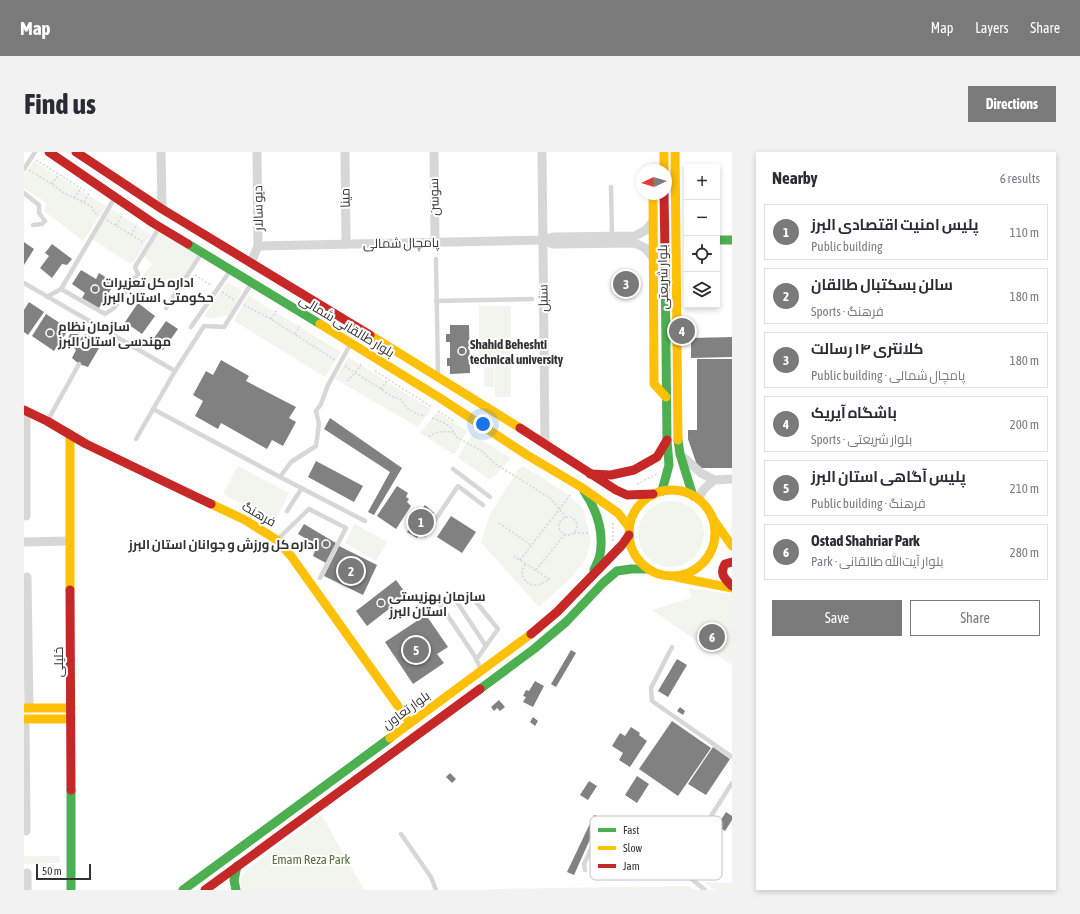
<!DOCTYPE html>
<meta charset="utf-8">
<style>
:root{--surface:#fff;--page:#f2f2f3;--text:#2b2b33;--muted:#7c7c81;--line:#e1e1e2;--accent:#7a7a7a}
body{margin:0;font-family:"Asap Condensed",Cairo,sans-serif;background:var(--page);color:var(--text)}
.controls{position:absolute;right:12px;top:12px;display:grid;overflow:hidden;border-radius:0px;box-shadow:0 2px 6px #0003}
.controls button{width:36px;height:36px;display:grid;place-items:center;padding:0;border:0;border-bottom:1px solid var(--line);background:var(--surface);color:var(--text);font:20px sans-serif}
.compass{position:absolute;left:612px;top:12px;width:36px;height:36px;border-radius:50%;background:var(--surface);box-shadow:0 2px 6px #0003;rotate:266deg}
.scale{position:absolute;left:12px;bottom:10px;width:55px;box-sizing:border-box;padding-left:4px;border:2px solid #333;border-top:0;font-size:11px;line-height:14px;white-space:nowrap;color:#333;-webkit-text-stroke:3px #fff;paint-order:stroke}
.you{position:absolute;left:459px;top:272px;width:14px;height:14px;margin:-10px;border:3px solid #fff;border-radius:50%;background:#1a73e8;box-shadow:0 0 0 6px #1a73e833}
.badge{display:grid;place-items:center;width:26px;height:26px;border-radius:50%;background:var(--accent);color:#fff;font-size:13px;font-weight:700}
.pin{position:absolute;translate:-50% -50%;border:2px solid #fff;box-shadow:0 1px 4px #0006}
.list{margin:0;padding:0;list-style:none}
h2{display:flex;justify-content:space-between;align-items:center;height:52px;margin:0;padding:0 16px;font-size:17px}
h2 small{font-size:13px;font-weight:400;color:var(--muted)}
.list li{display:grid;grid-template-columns:26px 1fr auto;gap:12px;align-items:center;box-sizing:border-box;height:56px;margin:0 8px 8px;padding:0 8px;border:1px solid var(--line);border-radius:0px}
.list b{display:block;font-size:15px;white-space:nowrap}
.list p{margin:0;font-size:13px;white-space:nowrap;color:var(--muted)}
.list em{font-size:13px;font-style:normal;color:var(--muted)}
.actions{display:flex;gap:8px;padding:12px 16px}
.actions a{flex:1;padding:9px 0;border:1px solid var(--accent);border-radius:0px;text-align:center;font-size:14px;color:var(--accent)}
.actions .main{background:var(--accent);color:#fff}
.icon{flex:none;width:22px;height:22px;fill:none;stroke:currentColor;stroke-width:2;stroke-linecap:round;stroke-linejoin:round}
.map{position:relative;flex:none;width:708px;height:738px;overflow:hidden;border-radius:0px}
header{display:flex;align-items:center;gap:24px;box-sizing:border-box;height:56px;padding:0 20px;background:var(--accent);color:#fff}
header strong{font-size:19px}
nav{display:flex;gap:22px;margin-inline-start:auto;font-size:14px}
.intro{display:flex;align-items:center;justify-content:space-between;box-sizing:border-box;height:96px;padding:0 24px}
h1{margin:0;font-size:28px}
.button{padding:10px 18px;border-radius:0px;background:var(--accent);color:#fff;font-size:14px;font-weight:700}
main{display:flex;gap:24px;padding:0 24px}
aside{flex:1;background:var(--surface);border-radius:0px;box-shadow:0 2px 6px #0003}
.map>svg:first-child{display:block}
.green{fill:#f1f5ed}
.building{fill:#818181}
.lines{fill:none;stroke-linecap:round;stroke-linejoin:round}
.path{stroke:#d6d6d6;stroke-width:1.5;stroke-dasharray:2 2;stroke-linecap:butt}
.lane{stroke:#d7d7d7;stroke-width:4.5}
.street{stroke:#d7d7d7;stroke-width:9}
.fast{stroke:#4caf50;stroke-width:9}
.slow{stroke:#ffc107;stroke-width:9}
.jam{stroke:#c62828;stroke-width:9}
.poi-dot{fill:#7a7a7a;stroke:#fff;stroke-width:1.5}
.labels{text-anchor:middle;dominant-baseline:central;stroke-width:4;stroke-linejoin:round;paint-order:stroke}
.street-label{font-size:13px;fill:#333;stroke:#fff}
.poi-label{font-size:13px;font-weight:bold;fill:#333;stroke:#fff;text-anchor:start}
.park-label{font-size:13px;fill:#56703f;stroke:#fff}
.key{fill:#fff;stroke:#c2c2c2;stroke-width:1}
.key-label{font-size:11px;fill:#333}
</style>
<header>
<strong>Map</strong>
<nav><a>Map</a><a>Layers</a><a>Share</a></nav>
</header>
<div class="intro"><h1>Find us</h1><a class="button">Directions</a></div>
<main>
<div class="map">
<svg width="708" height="738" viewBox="0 0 708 738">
<rect width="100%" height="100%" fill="#fff"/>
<g class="green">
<polygon points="10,9 82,54 59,89 20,59 22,51 0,36 0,23"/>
<polygon points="87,57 127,82 109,111 105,111 68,87"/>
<polygon points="136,79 174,102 150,139 130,124 114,147 107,140 128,112 120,104"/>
<polygon points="203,130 218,139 205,163 187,167 180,164"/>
<polygon points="224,143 317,200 301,225 210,169"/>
<rect x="455" y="154" width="32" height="54"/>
<polygon points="324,205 407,257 394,275 311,227"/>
<rect x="471" y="214" width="16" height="31"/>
<rect x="460" y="215" width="10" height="20"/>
<polygon points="413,260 443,279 432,300 429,302 396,281"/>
<polygon points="448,282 487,306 470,325 465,327 434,306"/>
<polygon points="214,314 265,341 251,370 199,342"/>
<polygon points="499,314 542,341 559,356 567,388 562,406 548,425 515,455 457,390 466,362 494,318"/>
<circle cx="647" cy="382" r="33"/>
<polygon points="331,372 363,390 352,409 321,391"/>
<polygon points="665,436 708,442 708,513 628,458 667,446"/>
<polygon points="297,662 340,738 217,738 217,727 222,718"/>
<polygon points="0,704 35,704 36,711 0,712"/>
<polygon points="680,730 708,731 708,738 691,738"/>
<polygon points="665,734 671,738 462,738 463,737"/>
</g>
<g class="building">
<polygon points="0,90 10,97 0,113"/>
<polygon points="28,92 48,107 43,113 38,112 28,126 16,116 25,104 21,101"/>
<polygon points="57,118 72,127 75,121 91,131 75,156 58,146 61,141 48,132"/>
<polygon points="5,150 20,160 4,183 0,180 0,158"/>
<polygon points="114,151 131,164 118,182 101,170"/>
<polygon points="22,162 45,177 30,199 8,184"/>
<polygon points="142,169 154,177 139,198 128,189"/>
<polygon points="426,173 445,173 446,221 426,222 426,214 423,214 423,206 426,206 426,190 422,190 422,182 426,182"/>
<polygon points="46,182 54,182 56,187 61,182 78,191 64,215 55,212 48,206 52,198 50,196 45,195 42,190"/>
<polygon points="708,185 708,205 667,206 667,186"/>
<polygon points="673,207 708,207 708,316 674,316 664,287 664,278 673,278"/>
<polygon points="197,208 225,224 222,229 272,255 265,266 272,270 259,294 248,288 243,297 197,271 194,277 171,264 179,249 169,243 182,219 189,223"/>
<polygon points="306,266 378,316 350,363 344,360 366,320 300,277"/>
<polygon points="292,309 339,334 330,350 284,325"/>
<polygon points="373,334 384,341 382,345 385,347 383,350 387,354 372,377 353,364"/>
<polygon points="401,353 410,361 393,386 383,380"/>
<polygon points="427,364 452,380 438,401 413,385"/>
<polygon points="280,372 312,391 302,411 289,404 293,393 274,382"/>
<polygon points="315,394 353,413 339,443 300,424"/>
<polygon points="372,428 383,443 343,474 332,459"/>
<polygon points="402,463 424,495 413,502 420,511 389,532 361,490"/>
<polygon points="547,498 552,501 532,535 527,532"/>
<polygon points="653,507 663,513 644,545 634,539"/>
<polygon points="511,529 520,534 509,555 499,550 502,545 499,544 502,538 505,539"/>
<polygon points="475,548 481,555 476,559 473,556 470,559 467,555"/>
<polygon points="656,555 661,559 659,563 653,559"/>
<polygon points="509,565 514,569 511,574 506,570"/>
<polygon points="648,569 687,596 654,644 615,617"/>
<polygon points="607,575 616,581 615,583 623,589 606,615 595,608 599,601 588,594 596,581 601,584"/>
<polygon points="689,595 706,607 682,643 664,632"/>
<polygon points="426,621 432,627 428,631 422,625"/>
<polygon points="613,624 625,632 613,651 601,643"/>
<polygon points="565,629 573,634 564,648 556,643"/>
<polygon points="702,660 708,664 708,668 701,679 693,674"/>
<polygon points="570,663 576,665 550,723 543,720"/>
</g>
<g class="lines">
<g class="path">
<polyline points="12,8 63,40"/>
<polyline points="5,18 28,32 40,41 67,54 71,61 75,63"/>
<polyline points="28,32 35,22"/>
<polyline points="50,46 57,36"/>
<polyline points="60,50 65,41"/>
<polyline points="83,68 119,90"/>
<polyline points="92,73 98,63"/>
<polyline points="107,83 113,72"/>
<polyline points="171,123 188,134"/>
<polyline points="198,140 210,148"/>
<polyline points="220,153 247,167 311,208"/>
<polyline points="247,167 253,158"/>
<polyline points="271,182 276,174"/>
<polyline points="321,214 357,237 367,244 376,247 383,256 393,262 401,264"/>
<polyline points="351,219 408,255"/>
<polyline points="323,229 331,221 338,211"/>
<polyline points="357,237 364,227"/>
<polyline points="414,259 430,269"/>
<path d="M408 266C419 270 428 273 432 285L458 299 470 311 526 346 542 365"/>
<path d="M405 285C412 278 421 280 430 280"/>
<polyline points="613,332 633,322"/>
<circle cx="544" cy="374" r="9"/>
<polyline points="475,371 507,393"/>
<polyline points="589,371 589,389"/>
<polyline points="550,381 566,381"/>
<path d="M490 404 525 427C521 430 518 432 513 433 501 434 493 421 502 412"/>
<polyline points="496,408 547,342"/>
<polyline points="512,418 541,382"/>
</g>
<g class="lane">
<polyline points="0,17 11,0"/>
<polyline points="587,35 588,85"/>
<polyline points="0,41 15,53 15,61 21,69 18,72 9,73"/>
<polyline points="412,107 414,222"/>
<polyline points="0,131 151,219"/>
<polyline points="37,137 90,47"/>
<polyline points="23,145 37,137 81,162 90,156 114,122 111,115 135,76"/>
<polyline points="412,149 508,147"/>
<polyline points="142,156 177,102"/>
<polyline points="167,175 206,119"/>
<polyline points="326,193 304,233 297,252 292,259 295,272 292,294 267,310 256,325 341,369"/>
<polyline points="129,257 256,325"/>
<polyline points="24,268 55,212"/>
<polyline points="112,287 151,219 180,174 200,175 227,132"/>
<polyline points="429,317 466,345"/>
<polyline points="263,359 278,336"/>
<polyline points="401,383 434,334 459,353"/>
<polyline points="253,388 285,357 322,376 296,426"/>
<polyline points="429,444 462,494 452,508"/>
<polyline points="449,446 474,477 462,494"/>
<polyline points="416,452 450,503 458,519"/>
<polyline points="648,495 627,536 628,549 708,605"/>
<polyline points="377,682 407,725 412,738"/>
<polyline points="561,718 560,712 576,678 582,669 664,700"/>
<polyline points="681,738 659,720 656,713 708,631"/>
</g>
<g class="street">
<polyline points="137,0 138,57"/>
<polyline points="321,0 322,92"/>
<polyline points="410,0 411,90"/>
<polyline points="518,0 521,291"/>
<polyline points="519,88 529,92 611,91 621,96 630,107"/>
<polyline points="234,94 519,88 529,85 611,84 622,78 629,69"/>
<polyline points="227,111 234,94 233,0"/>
<polyline points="656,302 677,321 690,328 708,327"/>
<polyline points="674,347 680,337 690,328"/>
<polyline points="2,364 2,259"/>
<polyline points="0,390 46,389"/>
<polyline points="3,425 5,556"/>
<polyline points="1,567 2,679"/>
<polyline points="3,721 3,738"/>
</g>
<g class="fast">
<polyline points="693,88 708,88"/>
<polyline points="164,92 296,172"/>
<polyline points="654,288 656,302 669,344"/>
<path d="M560 339C573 358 580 380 576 403 575 408 572 413 570 418"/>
<polyline points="638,339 645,313 643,288 641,102"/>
<polyline points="456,537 510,497 542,470 579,431 593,419 607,417 624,417"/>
<polyline points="47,638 47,738"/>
<polyline points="159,738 366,586"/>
<polyline points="212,738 210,728 213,714"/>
</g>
<g class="slow">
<polyline points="640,0 640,18"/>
<polyline points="651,0 654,288"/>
<polyline points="629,42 630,232 642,245"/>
<polyline points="296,172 416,246 503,303 557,335 594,361 605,375"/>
<polyline points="346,183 496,276"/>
<polyline points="46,282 46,438"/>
<circle cx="648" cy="381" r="43"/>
<polyline points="187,352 221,368 253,388 267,404 386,571"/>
<polyline points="689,367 708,394"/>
<polyline points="652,425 708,436"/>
<polyline points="0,556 47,556"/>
<polyline points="0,567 47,567"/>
<polyline points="366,586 507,482"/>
</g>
<g class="jam">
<polyline points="25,0 129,71 164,92"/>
<polyline points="52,0 138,57 346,183"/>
<polyline points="640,42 641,102"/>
<polyline points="0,258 23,269 62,292 187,352"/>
<polyline points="496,276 592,338 603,343 629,342"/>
<polyline points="566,322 587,323 610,318 633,305 643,288"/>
<path d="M708 410 701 412C695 422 701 427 708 434"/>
<polyline points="46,438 47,638"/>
<polyline points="507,482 533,460 598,393 605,383"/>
<polyline points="181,738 456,537"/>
</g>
</g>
<g class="poi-dot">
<circle cx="71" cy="137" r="4"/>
<circle cx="26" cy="181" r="4"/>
<circle cx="438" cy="199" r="4"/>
<circle cx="302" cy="392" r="4"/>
<circle cx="357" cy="451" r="4"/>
</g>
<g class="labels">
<g class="street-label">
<text transform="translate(410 45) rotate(-91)">سوسن</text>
<text transform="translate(321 46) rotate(-91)">مینا</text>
<text transform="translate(234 56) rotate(-91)">دیو سالار</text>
<text transform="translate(377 91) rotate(-1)">پامچال شمالی</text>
<text transform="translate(639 125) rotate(-91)">بلوار شریعتی</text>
<text transform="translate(519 146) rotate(-91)">سنبل</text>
<text transform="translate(323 174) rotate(31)">بلوار طالقانی شمالی</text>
<text transform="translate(235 362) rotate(30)">فرهنگ</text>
<text transform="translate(34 510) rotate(-90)">خلیلی</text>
<text transform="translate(382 558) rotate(-36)">بلوار تعاون</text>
</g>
<g class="poi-label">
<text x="79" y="130">اداره کل تعزیرات<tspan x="79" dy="15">حکومتی استان البرز</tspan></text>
<text x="34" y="174">سازمان نظام<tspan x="34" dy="15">مهندسی استان البرز</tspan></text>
<text x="446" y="192">Shahid Beheshti<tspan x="446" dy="15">technical university</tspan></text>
<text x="294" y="392" text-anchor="end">اداره کل ورزش و جوانان استان البرز</text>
<text x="365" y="444">سازمان بهزیستی<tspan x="365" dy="15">استان البرز</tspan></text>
</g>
<g class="park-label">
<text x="287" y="707">Emam Reza Park</text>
</g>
</g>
<rect x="566" y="664" width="132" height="64" rx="6" class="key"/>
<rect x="574" y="676" width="18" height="4" fill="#4caf50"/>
<rect x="574" y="694" width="18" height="4" fill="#ffc107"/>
<rect x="574" y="712" width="18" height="4" fill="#c62828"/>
<g class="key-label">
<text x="599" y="682">Fast</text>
<text x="599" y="700">Slow</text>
<text x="599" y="718">Jam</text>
</g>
</svg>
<div class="controls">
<button>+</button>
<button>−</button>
<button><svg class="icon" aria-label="locate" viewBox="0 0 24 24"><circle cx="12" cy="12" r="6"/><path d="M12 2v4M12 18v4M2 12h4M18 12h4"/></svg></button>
<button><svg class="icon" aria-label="layers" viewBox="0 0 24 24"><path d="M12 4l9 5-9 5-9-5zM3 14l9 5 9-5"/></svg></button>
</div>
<svg class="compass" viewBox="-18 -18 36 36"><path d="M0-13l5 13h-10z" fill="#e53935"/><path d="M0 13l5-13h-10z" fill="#7c7c81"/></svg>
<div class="scale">50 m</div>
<div class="you"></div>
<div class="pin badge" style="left:397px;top:370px">1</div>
<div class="pin badge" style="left:327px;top:419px">2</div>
<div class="pin badge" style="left:602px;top:132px">3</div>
<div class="pin badge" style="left:658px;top:179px">4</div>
<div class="pin badge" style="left:392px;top:498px">5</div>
<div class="pin badge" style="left:688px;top:485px">6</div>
</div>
<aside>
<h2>Nearby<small>6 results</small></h2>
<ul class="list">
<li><span class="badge">1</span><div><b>پلیس امنیت اقتصادی البرز</b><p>Public building</p></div><em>110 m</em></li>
<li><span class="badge">2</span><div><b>سالن بسکتبال طالقان</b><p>Sports · فرهنگ</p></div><em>180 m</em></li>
<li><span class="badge">3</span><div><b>کلانتری ۱۴ رسالت</b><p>Public building · پامچال شمالی</p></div><em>180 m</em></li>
<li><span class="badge">4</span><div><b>باشگاه آیریک</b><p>Sports · بلوار شریعتی</p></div><em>200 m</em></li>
<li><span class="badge">5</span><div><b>پلیس آگاهی استان البرز</b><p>Public building · فرهنگ</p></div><em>210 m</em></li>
<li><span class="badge">6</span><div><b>Ostad Shahriar Park</b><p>Park · بلوار آیت‌الله طالقانی</p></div><em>280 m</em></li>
</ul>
<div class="actions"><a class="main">Save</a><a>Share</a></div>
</aside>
</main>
